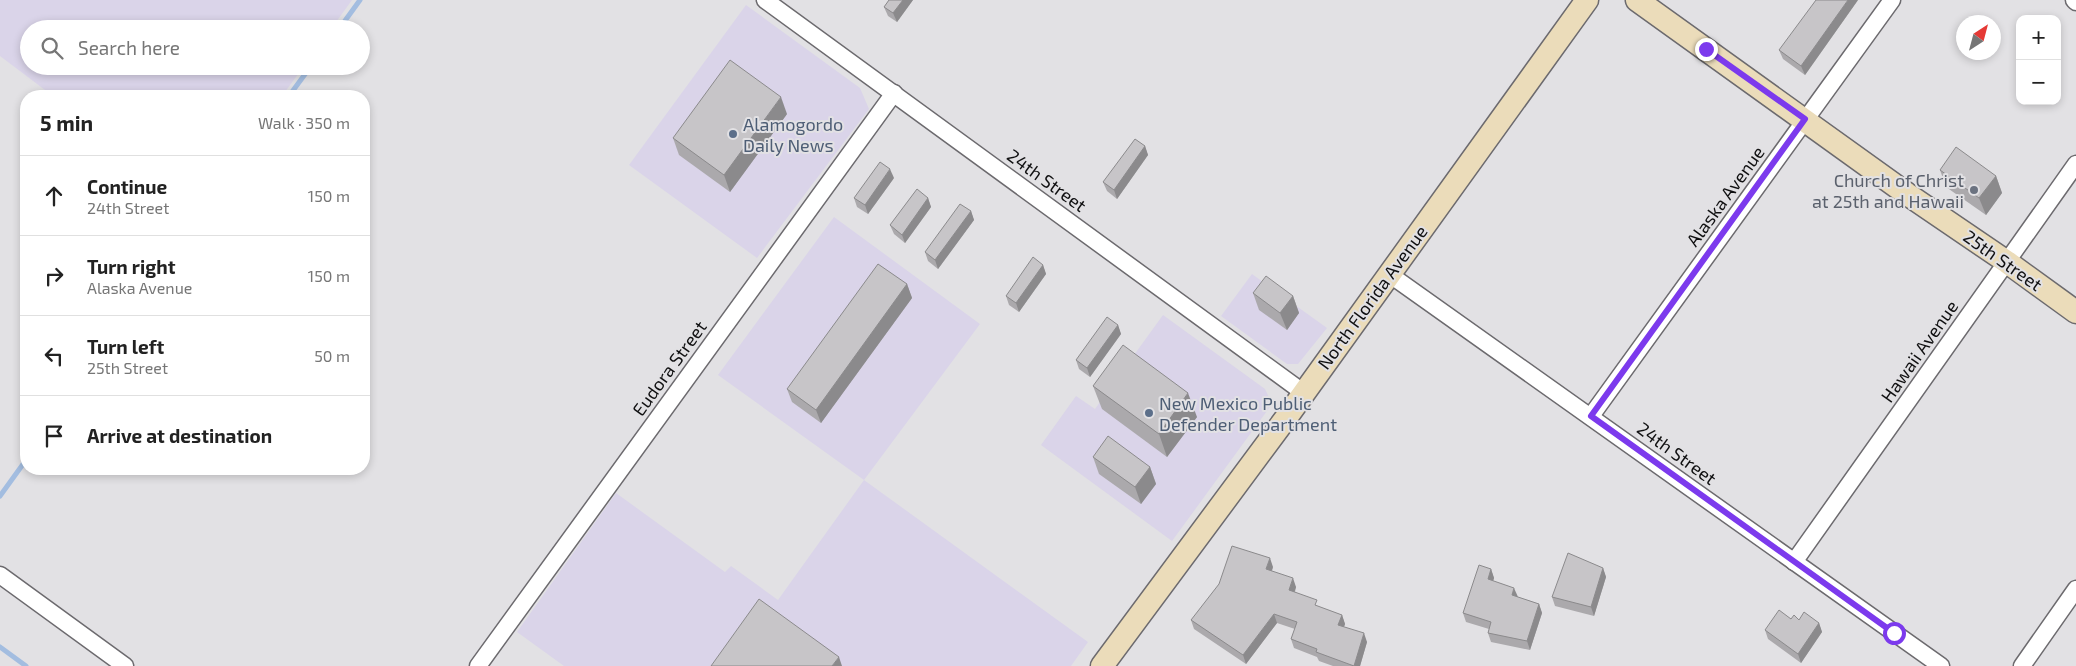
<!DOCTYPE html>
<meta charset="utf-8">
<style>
:root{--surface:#fff;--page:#f6f6f6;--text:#222;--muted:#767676;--line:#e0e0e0}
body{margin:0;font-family:"Exo 2",sans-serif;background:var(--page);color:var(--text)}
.controls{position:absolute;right:15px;top:15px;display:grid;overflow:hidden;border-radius:10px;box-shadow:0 2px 8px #0003}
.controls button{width:45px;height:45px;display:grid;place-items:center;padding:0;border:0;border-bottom:1px solid var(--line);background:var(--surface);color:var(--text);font:25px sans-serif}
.compass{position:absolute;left:1956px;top:15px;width:45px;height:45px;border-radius:50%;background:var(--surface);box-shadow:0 2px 8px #0003;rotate:36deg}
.stop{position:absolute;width:15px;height:15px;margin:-11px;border:4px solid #7c3aed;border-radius:50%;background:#fff}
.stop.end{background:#7c3aed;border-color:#fff;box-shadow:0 1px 5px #0008}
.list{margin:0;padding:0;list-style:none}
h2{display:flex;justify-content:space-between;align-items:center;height:65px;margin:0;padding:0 20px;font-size:21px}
h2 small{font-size:16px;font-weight:400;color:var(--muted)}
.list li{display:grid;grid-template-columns:32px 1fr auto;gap:15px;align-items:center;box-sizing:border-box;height:80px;padding:0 20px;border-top:1px solid var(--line)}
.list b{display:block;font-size:19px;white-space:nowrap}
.list p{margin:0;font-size:16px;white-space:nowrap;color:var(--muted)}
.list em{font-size:16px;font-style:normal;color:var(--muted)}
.icon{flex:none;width:28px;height:28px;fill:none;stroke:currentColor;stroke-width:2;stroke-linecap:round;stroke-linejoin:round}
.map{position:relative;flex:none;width:2076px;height:666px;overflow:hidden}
.search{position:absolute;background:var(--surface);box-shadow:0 2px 8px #0003;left:20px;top:20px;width:350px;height:55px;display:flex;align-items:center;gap:12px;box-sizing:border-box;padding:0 18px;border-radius:28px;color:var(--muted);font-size:19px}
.panel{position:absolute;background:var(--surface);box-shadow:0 2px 8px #0003;left:20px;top:90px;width:350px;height:385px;border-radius:20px}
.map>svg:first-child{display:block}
.commercial{fill:#dad4e9}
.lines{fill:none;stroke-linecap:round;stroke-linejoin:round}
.stream{stroke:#a3bde0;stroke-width:5}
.street-casing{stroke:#6c6a6e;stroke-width:19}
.secondary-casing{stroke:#6c6a6e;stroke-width:25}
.street{stroke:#fff;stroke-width:16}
.secondary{stroke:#ebdcba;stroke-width:22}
.wall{fill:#aba9ac}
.shaded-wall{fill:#8b8a8c}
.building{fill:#c7c5c8;stroke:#8b8a8c}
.route{stroke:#7c3aed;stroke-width:6}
.service-dot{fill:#5c6f8a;stroke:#e2e1e4;stroke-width:2}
.worship-dot{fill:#6b7280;stroke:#e2e1e4;stroke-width:2}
.labels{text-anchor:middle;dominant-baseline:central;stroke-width:4;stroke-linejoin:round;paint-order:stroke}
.service-label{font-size:18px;fill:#4e5e75;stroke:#e2e1e4;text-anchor:start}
.street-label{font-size:18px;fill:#101011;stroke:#e2e1e4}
.worship-label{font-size:18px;fill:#5b616d;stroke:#e2e1e4;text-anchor:end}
</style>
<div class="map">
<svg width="2076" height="666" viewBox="0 0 2076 666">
<rect width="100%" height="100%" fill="#e2e1e4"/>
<g class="commercial">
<polygon points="0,0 352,0 331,29 29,29 29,66 304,66 282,96 53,96 0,56"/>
<polygon points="746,5 860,88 869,109 757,258 629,165"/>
<polygon points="834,217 980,324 864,480 1088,642 1071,666 564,666 517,632 616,493 725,572 731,566 778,600 864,480 718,375"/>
<polygon points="1252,274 1327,328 1298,364 1287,364 1221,316"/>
<polygon points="1163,315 1265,389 1272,404 1172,541 1041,445 1076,396 1095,409"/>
</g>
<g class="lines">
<g class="stream">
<polyline points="339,29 360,0"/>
<polyline points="289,96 311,66"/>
<polyline points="0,496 26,460"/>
<polyline points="0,647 26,666"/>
</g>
<defs>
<g id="street">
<polyline points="765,0 1304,393"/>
<polyline points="2074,0 2076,2"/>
<polyline points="1389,274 1941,666"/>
<polyline points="1591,416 1892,0"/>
<polyline points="1794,562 2076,164"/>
<polyline points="0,575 125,666"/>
<polyline points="478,666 894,93"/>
<polyline points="2022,666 2076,589"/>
</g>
<g id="secondary">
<polyline points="1637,0 1907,194 2007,262 2076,312"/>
<polyline points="1102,666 1286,418 1587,0"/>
</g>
</defs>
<use href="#street" class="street-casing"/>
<use href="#secondary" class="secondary-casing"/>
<use href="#street" class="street"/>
<use href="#secondary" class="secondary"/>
</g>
<g class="wall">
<polygon points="889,0 913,0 897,22 888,16 884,7"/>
<polygon points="1858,0 1805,75 1783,59 1779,50"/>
<polygon points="787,114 730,192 679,155 673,138"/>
<polygon points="1145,146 1148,155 1117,199 1107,191 1103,182"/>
<polygon points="1940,170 1996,176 2002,193 1986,215 1946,187"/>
<polygon points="894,178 868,214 857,207 854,198"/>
<polygon points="928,198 931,207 905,243 894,234 890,225"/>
<polygon points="971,211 974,220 938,269 928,261 925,252"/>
<polygon points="1043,265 1046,274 1019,312 1009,305 1006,296"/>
<polygon points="907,284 912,298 821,423 792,402 787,389"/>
<polygon points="1253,293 1293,296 1299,313 1287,330 1259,310"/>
<polygon points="1118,325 1121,334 1090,377 1079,369 1076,360"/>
<polygon points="1093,386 1197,417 1167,457 1102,409"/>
<polygon points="1093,457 1150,467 1156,484 1141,504 1099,474"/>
<polygon points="1273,567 1272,571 1296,587 1295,592 1319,607 1342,615 1345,624 1344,627 1367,642 1360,666 1333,666 1319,661 1317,657 1294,648 1291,639 1295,629 1277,623 1246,664 1194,629 1191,620"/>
<polygon points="1603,568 1606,577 1594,616 1555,606 1552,597"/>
<polygon points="1491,569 1494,578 1493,581 1518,597 1539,604 1542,613 1530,650 1491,642 1488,633 1489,629 1466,622 1463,613"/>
<polygon points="1791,619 1819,623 1822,632 1801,663 1768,639 1765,630"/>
</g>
<g class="shaded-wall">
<polygon points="903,0 913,0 897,22 893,13"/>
<polygon points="1848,0 1858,0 1805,75 1801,66"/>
<polygon points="781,97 787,114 730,192 724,175"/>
<polygon points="1145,146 1148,155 1117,199 1114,190"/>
<polygon points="890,169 894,178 868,214 865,205"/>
<polygon points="1996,176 2002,193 1986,215 1979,198"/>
<polygon points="928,198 931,207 905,243 902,235"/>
<polygon points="971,211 974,220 938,269 935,260"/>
<polygon points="1043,265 1046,274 1019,312 1016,303"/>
<polygon points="907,284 912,298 821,423 816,410"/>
<polygon points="1293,296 1299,313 1287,330 1280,313"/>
<polygon points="1118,325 1121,334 1090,377 1087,368"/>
<polygon points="1188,393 1197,417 1167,457 1159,434"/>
<polygon points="1150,467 1156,484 1141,504 1135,487"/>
<polygon points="1270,558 1273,567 1269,578 1266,569"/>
<polygon points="1603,568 1606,577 1594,616 1591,607"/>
<polygon points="1491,569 1494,578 1491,588 1488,579"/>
<polygon points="1293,578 1296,587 1292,599 1289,590"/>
<polygon points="1514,588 1518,597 1512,595"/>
<polygon points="1539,604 1542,613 1530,650 1527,641"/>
<polygon points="1274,614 1277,623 1246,664 1243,655"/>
<polygon points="1342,615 1345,624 1341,634 1338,625"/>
<polygon points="1819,623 1822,632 1801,663 1798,654"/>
<polygon points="1364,633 1367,642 1360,666 1354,666"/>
<polygon points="839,657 842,666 832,666"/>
</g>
<g class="building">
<polygon points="889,0 903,0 893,13 884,7"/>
<polygon points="1816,0 1848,0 1801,66 1779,50"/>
<polygon points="730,60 781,97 724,175 673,138"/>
<polygon points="1135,139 1145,146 1114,190 1103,182"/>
<polygon points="1956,147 1996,176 1979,198 1940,170"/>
<polygon points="880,162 890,169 865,205 854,198"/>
<polygon points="917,189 928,198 902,235 890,225"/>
<polygon points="960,204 971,211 935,260 925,252"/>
<polygon points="1033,257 1043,265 1016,303 1006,296"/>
<polygon points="878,264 907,284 816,410 787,389"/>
<polygon points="1266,276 1293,296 1280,313 1253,293"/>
<polygon points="1107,317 1118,325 1087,368 1076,360"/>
<polygon points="1123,345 1188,393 1159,434 1093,386"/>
<polygon points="1108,436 1150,467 1135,487 1093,457"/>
<polygon points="1232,546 1270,558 1266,569 1293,578 1289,590 1317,600 1315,605 1342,615 1338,625 1364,633 1354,666 1316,652 1317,649 1291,639 1297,622 1274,614 1243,655 1191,620 1219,584"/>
<polygon points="1568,553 1603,568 1591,607 1552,597"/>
<polygon points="1479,565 1491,569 1488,579 1514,588 1512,595 1539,604 1527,641 1488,633 1491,622 1463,613"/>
<polygon points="759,599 839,657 832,666 711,666"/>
<polygon points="1779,610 1791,619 1794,615 1799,620 1804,612 1819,623 1798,654 1765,630"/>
</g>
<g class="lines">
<polyline class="route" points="1706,49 1805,119 1591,416 1894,633"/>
</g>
<g class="service-dot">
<circle cx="733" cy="134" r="5"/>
<circle cx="1149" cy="413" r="5"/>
</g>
<circle class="worship-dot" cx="1974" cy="190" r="5"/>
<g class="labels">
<g class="service-label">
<text x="743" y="124">Alamogordo<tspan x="743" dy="21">Daily News</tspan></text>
<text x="1159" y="403">New Mexico Public<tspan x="1159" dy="21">Defender Department</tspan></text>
</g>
<g class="street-label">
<text transform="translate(1047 180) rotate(36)">24th Street</text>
<text transform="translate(1725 196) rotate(-54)">Alaska Avenue</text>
<text transform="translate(2003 260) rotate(35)">25th Street</text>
<text transform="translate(1372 297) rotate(-54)">North Florida Avenue</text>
<text transform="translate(1919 351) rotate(-55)">Hawaii Avenue</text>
<text transform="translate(669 368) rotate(-54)">Eudora Street</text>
<text transform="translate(1677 453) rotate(36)">24th Street</text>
</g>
<g class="worship-label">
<text x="1964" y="180">Church of Christ<tspan x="1964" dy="21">at 25th and Hawaii</tspan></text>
</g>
</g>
</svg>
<div class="controls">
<button>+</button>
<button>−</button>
</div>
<svg class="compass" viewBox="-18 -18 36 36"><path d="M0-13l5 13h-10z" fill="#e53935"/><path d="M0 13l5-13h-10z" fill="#767676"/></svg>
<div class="stop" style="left:1894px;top:633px"></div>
<div class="stop end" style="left:1706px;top:49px"></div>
<div class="search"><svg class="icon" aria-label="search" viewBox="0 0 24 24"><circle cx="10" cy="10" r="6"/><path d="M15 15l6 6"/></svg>Search here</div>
<section class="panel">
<h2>5 min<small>Walk · 350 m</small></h2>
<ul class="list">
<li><svg class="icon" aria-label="ahead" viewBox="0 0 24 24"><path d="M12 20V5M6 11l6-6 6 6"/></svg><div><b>Continue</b><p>24th Street</p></div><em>150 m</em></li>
<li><svg class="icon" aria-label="right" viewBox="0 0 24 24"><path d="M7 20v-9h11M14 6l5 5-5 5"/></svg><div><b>Turn right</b><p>Alaska Avenue</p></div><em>150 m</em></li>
<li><svg class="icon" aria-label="left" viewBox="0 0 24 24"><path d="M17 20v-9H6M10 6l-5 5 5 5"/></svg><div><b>Turn left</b><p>25th Street</p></div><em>50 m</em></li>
<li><svg class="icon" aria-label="arrive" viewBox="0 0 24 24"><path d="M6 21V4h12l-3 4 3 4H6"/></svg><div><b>Arrive at destination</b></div></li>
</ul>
</section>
</div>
